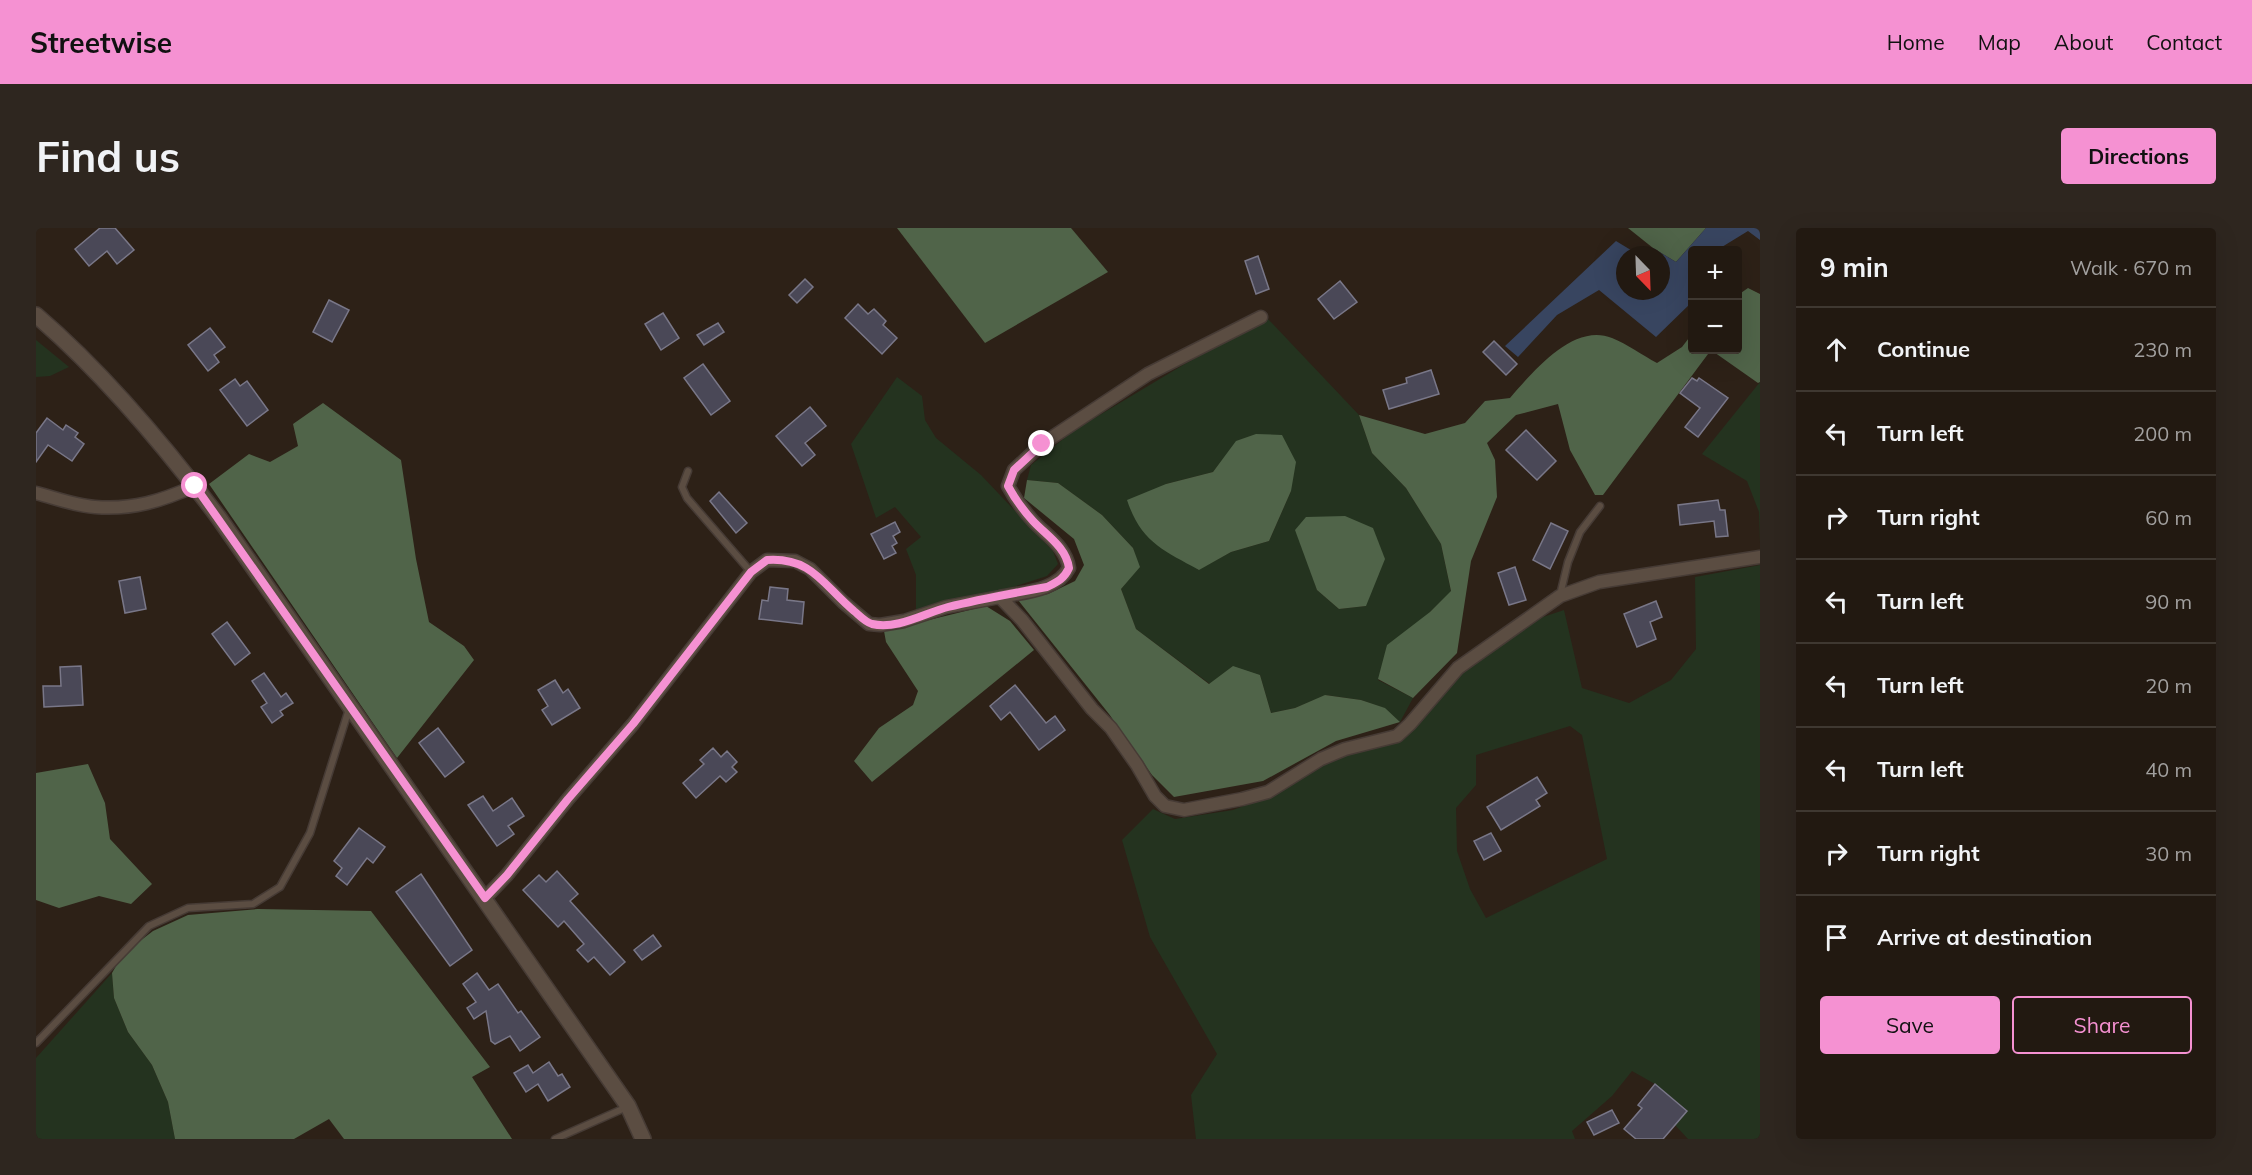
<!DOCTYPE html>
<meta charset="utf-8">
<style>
:root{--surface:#221911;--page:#2e261f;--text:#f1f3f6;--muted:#a2a09f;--line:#3f3831;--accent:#f591d2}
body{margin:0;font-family:Mulish,sans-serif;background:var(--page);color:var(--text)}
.controls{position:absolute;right:18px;top:18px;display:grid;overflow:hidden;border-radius:6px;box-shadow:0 6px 24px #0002}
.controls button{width:54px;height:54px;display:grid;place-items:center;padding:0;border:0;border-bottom:2px solid var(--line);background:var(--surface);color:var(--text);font:30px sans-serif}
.compass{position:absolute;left:1580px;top:18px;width:54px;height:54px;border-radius:50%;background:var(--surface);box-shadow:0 6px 24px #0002;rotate:157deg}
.stop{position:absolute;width:18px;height:18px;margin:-14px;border:4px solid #f591d2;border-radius:50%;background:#fff}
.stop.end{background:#f591d2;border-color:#fff;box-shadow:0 2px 6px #0008}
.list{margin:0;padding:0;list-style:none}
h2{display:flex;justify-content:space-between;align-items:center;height:78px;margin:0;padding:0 24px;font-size:26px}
h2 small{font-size:20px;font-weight:400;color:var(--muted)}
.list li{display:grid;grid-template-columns:39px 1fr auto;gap:18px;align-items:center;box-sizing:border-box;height:84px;padding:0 24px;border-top:2px solid var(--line)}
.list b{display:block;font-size:22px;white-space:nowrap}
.list em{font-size:20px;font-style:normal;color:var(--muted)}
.actions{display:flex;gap:12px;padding:18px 24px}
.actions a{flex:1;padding:14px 0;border:2px solid var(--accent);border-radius:6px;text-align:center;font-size:21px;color:var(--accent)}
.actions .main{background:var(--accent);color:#111}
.icon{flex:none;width:33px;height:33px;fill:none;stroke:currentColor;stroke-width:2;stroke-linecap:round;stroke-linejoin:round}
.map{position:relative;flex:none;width:1724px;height:911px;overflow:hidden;border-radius:6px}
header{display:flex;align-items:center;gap:36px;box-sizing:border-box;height:84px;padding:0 30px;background:var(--accent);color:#111}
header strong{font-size:28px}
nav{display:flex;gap:33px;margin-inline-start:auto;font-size:21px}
.intro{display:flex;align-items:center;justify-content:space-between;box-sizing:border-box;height:144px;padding:0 36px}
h1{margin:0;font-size:42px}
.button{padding:15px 27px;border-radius:6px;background:var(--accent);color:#111;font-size:21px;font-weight:700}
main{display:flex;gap:36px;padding:0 36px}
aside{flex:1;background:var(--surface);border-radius:6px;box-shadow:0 6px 24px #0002}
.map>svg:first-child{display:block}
.green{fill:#24331f;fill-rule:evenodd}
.forest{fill:#506449}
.water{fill:#384560}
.building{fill:#4a4857;stroke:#797788;stroke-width:1.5}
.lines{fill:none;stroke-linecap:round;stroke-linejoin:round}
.service-casing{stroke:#463b35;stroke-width:9}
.minor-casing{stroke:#463b35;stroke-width:15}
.tertiary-casing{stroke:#463b35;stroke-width:18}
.service{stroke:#5b4d42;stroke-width:6}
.minor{stroke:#5b4d42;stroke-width:12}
.tertiary{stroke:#5b4d42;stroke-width:15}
.route{stroke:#f591d2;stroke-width:8}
</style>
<header>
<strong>Streetwise</strong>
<nav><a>Home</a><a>Map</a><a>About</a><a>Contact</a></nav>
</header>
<div class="intro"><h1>Find us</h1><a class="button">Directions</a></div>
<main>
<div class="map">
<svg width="1724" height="911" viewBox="0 0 1724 911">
<rect width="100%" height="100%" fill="#2d2117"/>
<g class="green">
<path d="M1232 91 1323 187 1336 225 1370 260 1405 316 1415 364 1394 384 1342 452 1377 470 1364 494 1348 480 1325 472 1290 467 1259 480 1235 485 1224 447 1174 456 1100 401 1085 361 1103 339 1097 320 1066 287 1022 255 991 252 995 237 1037 203 1147 137ZM1188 230 1255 263 1233 313 1195 324 1162 342 1130 256 1177 244ZM1269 324 1330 378 1303 381 1281 362Z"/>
<polygon points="0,112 33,139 14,148 0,149"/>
<polygon points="861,149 886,168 889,192 900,210 945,247 1017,323 1022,336 1011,348 974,360 880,383 880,347 870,321 885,309 859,279 840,290 815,216"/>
<polygon points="1724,154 1724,315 1723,284 1711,253 1666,226"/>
<path d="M1724 337V911H1652L1639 897 1651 882 1619 856 1596 843 1576 868 1536 903 1539 911H1160L1155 867 1181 826 1114 709 1086 612 1117 581 1139 591 1197 582 1231 569 1294 531 1358 514 1433 438 1507 389 1528 382 1546 460 1593 475 1635 452 1660 421 1659 349ZM1534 498 1546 507 1571 631 1450 690 1434 661 1421 623 1420 580 1440 557V527Z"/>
<polygon points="76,745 78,770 92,804 116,837 132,874 139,911 0,911 0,830"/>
</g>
<g class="forest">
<polygon points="861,0 1035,0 1072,44 949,115"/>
<polygon points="1592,0 1670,0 1640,34 1617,20"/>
<path d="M1712 60 1724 66V154L1722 155 1675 122 1567 267H1559L1534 222 1522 176 1480 187 1451 215 1459 232 1461 269 1435 333 1421 425 1377 470 1342 451 1351 417 1394 384 1415 363 1405 316 1370 260 1336 225 1323 187 1389 206 1429 195 1449 173 1474 170C1496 145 1537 94 1576 110 1591 116 1606 127 1621 135L1646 119 1656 106V122H1702V67Z"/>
<polygon points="287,175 365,232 380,331 393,394 428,418 438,432 361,530 173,256 213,226 234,234 262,218 257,196"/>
<path d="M1220 206 1246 207 1260 234 1255 263 1233 313 1195 324 1163 342C1127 322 1105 314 1091 272L1130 256 1177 244 1200 213Z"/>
<polygon points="991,252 1022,255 1066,287 1097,320 1104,339 1085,361 1100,401 1173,456 1197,438 1224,447 1235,485 1259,480 1289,467 1325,472 1349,480 1364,494 1300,513 1227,553 1138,569 1116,547 1073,486 982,372 1012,366 1039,353 1048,337 1038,311 988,270"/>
<polygon points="1309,288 1337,300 1349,331 1330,378 1303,381 1281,362 1259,302 1270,289"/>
<polygon points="950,378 974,393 998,422 836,554 818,533 843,500 877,477 882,463 850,414 848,403"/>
<polygon points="52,536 69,575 74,611 116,656 95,676 63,668 23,680 0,672 0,545"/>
<polygon points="222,681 335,683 454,839 436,849 476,911 308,911 293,891 258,911 139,911 132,874 116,837 92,804 78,770 76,745 87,726 117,703 152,687"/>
</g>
<polygon class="water" points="1670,0 1724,0 1724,12 1712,3 1681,22 1656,22 1656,74 1620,109 1563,62 1521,87 1482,129 1469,118 1580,13 1603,27 1589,27 1589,63 1625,63 1625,27 1608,27 1617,20 1640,34"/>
<g class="building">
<polygon points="64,0 79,0 98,22 81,36 71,23 53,38 39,21"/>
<polygon points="1222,28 1233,61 1220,66 1209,33"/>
<polygon points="769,51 777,59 761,75 753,67"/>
<polygon points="1304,53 1321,74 1298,91 1282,71"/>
<polygon points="293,72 313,82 296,114 277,104"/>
<polygon points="822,76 832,86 838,81 850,93 847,97 861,110 846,126 809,90"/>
<polygon points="627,85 643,110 625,122 609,96"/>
<polygon points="682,95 688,104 668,117 661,107"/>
<polygon points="174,100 189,119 178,127 183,134 172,143 152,117"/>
<polygon points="1458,113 1481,136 1470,147 1447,124"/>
<polygon points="667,136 694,173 675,187 648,150"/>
<polygon points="1395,142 1403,166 1353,181 1347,162 1371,155 1370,150"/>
<polygon points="1656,150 1661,153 1663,150 1692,170 1662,209 1649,199 1664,180 1644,165"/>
<polygon points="199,151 204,158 211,153 232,182 211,198 184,162"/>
<polygon points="774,179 790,198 769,215 779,227 766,238 740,208"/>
<polygon points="11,190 27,202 30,197 42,205 39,209 48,216 36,233 12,217 0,234 0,205"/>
<polygon points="1490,202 1520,233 1501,252 1470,222"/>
<polygon points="683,264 711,295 700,305 674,273"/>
<polygon points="1682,272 1684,282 1689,282 1692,308 1680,309 1678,293 1644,297 1642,277"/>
<polygon points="859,294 864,304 857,308 861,315 856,318 860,325 848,331 835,306"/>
<polygon points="1515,295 1532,303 1514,341 1497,332"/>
<polygon points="1479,339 1490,372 1473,377 1462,345"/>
<polygon points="104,349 110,381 89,385 83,353"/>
<polygon points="734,359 752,361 751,372 768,374 766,396 723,391 726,372 732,373"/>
<polygon points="1620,373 1626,389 1614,394 1620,411 1601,419 1588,386"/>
<polygon points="191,394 214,425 199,437 176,406"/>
<polygon points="45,438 47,477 8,479 7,458 25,458 24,439"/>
<polygon points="228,445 245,469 250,465 257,475 244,483 247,487 236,495 225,479 231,475 216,453"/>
<polygon points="519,452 527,465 532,461 544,480 516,497 506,482 512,478 502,462"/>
<polygon points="979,457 1010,495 1019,488 1029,502 1003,522 974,484 965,492 954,478"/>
<polygon points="402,500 428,534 409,549 383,515"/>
<polygon points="677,520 685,529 691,523 701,534 696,539 701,544 690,554 684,548 660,570 647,555 668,536 664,532"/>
<polygon points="1501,549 1511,565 1500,572 1504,578 1465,602 1451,579"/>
<polygon points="447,568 457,583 476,570 488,588 472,598 478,606 461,618 432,577"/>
<polygon points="323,600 349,619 337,635 331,630 311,657 300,648 306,640 298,633"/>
<polygon points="1455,605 1465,623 1448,632 1438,613"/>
<polygon points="521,643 542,666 534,673 589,734 574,747 558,729 552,734 541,722 548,716 528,693 522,699 487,662 503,647 510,654"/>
<polygon points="385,646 436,722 414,738 360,664"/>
<polygon points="617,707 625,718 606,732 598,722"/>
<polygon points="441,745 453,762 462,756 482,785 485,783 504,809 484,823 474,808 459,816 455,813 450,783 438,791 431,780 440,774 427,756"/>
<polygon points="513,834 522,848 526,846 534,859 512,873 502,856 490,864 478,845 492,837 497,845"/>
<polygon points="1619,856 1651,883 1627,911 1600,911 1588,901 1606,880 1602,877"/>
<polygon points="1576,882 1583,895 1558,907 1551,894"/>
</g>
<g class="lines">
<defs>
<g id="service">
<polyline points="652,243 646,259 651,270 715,344"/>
<polyline points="1524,367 1532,334 1544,304 1564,278"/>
<polyline points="0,815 113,698 152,680 217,676 244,659 274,605 313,481"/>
<polyline points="519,911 591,879"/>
</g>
<g id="minor">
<path d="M0 265C19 270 40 278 59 279 97 282 125 273 159 258"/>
<path d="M964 369C987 364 1021 363 1033 340 1030 319 1011 308 997 293 987 282 979 271 972 258L978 242 1006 216 1112 146 1225 89"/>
<polyline points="449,670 471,647 532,571 597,496 715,344 731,332 759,333 774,341 807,374 833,396 844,397 868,393 910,379 964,369 986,392 1056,481 1075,500 1101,537 1119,568 1129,578 1148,582 1206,571 1232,564 1285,531 1309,521 1361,508 1374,496 1422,440 1524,368 1563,354 1724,329"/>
</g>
<path id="tertiary" d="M0 87C69 146 129 218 183 290L592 878 607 911"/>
</defs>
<use href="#service" class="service-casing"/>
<use href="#minor" class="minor-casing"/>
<use href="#tertiary" class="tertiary-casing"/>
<use href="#service" class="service"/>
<use href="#minor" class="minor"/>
<use href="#tertiary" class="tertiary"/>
</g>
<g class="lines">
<path class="route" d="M159 258 449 670 471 647 532 571 597 496 715 344 731 332C776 329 787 357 818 383 823 387 829 394 836 396 861 402 889 385 912 379 944 371 978 365 1011 359 1021 354 1028 351 1033 340 1030 319 1011 308 997 293 987 282 979 271 972 258L978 242 1006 216"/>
</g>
</svg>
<div class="controls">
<button>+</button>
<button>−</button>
</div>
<svg class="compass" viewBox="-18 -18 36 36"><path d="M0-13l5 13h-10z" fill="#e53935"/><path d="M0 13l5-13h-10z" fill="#a2a09f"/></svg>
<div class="stop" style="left:159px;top:258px"></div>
<div class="stop end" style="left:1006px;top:216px"></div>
</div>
<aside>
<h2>9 min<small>Walk · 670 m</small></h2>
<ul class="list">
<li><svg class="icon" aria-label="ahead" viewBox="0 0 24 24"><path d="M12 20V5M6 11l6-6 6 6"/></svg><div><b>Continue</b></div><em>230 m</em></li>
<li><svg class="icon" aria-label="left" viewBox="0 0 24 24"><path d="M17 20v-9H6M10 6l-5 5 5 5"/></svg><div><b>Turn left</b></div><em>200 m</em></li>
<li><svg class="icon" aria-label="right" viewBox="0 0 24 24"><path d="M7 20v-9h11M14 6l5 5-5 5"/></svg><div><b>Turn right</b></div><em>60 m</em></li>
<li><svg class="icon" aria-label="left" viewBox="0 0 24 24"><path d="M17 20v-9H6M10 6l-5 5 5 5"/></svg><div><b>Turn left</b></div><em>90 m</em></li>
<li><svg class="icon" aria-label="left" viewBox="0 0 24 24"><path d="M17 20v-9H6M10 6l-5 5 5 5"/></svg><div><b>Turn left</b></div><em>20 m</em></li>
<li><svg class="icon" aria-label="left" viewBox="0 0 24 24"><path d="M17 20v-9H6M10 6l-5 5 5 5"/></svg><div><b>Turn left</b></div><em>40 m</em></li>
<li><svg class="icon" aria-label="right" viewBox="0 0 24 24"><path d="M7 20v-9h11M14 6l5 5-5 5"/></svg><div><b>Turn right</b></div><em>30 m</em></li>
<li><svg class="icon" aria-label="arrive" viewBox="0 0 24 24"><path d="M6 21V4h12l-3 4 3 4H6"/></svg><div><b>Arrive at destination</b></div></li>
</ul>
<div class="actions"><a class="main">Save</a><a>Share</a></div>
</aside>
</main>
